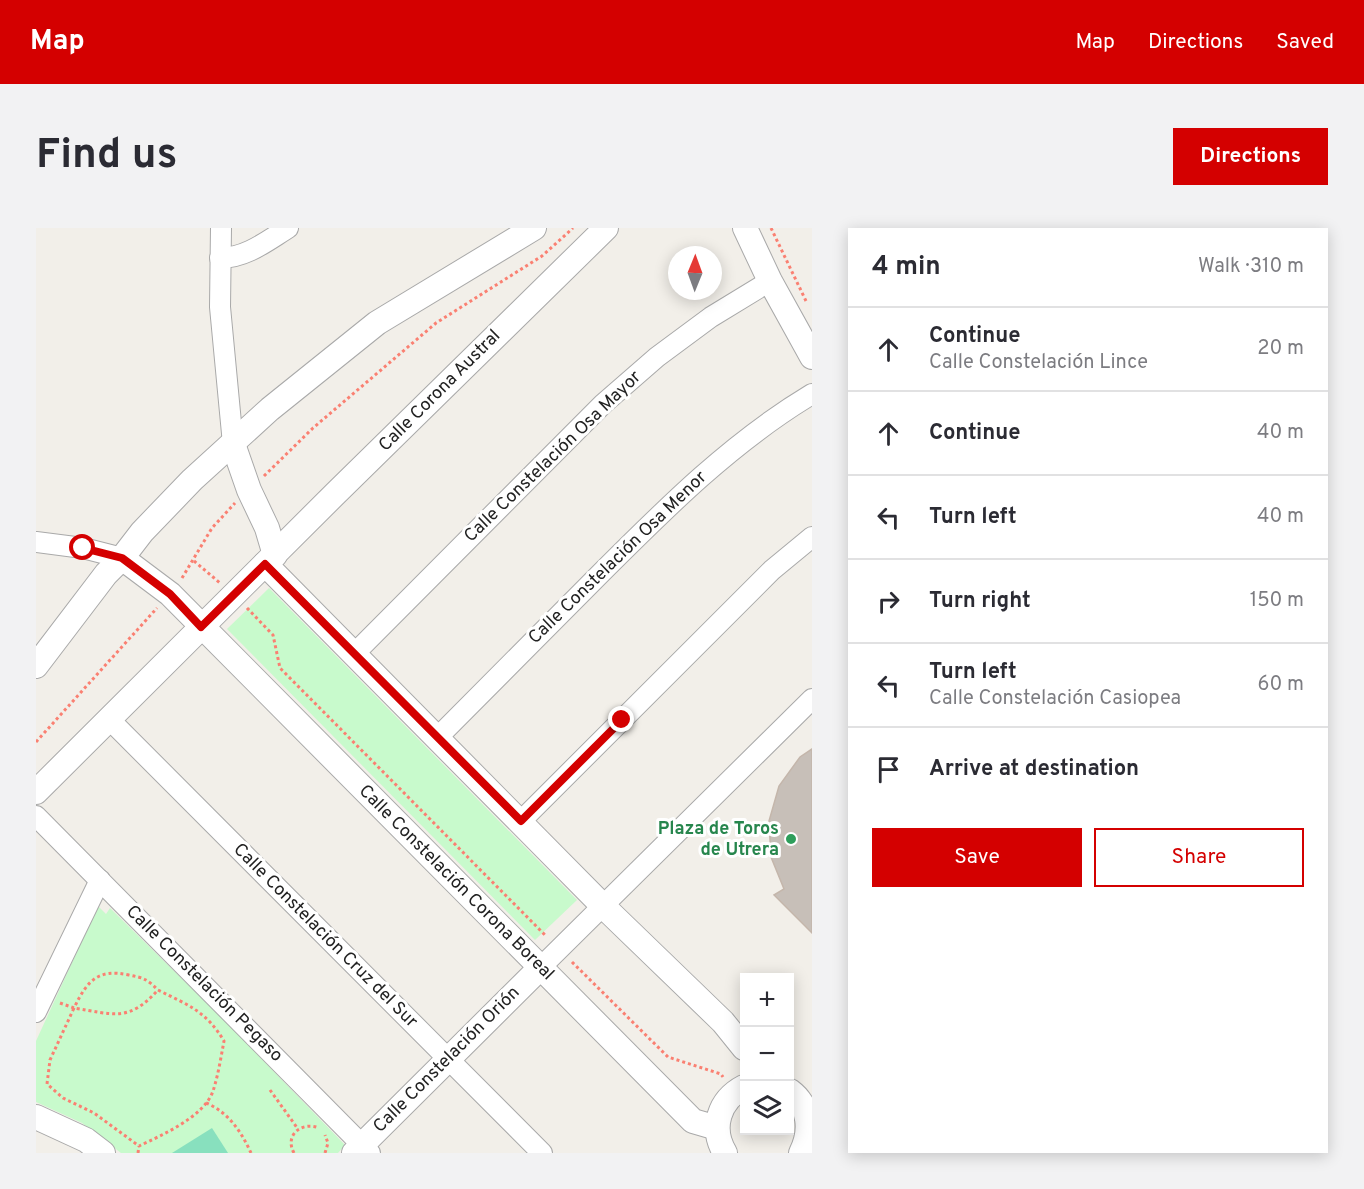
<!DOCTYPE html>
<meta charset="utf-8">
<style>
:root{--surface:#fff;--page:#f2f2f3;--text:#2b2b33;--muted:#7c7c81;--line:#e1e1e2;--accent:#d40000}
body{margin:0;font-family:Overpass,sans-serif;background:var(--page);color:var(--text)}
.controls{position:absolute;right:18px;bottom:18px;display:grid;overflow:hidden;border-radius:0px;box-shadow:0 3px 15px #0003}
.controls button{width:54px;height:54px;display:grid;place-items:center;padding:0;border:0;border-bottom:2px solid var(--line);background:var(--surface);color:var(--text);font:30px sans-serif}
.compass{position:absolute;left:632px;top:18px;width:54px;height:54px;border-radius:50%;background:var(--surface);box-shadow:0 3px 15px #0003;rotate:1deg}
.stop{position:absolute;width:18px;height:18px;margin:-14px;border:4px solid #d40000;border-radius:50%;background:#fff}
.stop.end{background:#d40000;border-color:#fff;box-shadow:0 2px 6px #0008}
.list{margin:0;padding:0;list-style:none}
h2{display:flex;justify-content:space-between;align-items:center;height:78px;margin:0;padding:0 24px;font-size:26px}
h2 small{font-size:20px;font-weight:400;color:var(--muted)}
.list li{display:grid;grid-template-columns:39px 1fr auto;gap:18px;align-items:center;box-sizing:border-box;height:84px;padding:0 24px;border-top:2px solid var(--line)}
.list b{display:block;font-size:22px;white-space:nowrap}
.list p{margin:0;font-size:20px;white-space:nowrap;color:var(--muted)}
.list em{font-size:20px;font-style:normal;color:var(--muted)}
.actions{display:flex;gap:12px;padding:18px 24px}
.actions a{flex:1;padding:14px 0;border:2px solid var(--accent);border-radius:0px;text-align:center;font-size:21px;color:var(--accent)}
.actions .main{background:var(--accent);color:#fff}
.icon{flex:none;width:33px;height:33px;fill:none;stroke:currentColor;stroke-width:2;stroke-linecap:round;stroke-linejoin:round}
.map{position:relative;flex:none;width:776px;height:925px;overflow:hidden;border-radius:0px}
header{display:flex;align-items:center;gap:36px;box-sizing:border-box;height:84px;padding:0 30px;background:var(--accent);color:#fff}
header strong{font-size:28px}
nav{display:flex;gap:33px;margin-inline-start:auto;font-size:21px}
.intro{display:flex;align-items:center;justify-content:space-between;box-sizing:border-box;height:144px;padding:0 36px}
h1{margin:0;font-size:42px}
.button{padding:15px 27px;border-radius:0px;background:var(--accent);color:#fff;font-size:21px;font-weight:700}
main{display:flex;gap:36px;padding:0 36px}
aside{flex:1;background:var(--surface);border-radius:0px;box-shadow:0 3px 15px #0003}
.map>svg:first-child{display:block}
.park{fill:#c8facc}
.pitch{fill:#88e0be}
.building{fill:#c7bfb8;stroke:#c4b6ab;stroke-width:1.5}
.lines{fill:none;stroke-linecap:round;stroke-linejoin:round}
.minor-casing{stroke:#a9a9a9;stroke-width:22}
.tertiary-casing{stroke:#a9a9a9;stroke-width:26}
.path{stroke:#fa8072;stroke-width:3;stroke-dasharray:3 3;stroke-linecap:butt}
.minor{stroke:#fff;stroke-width:20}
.tertiary{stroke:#fff;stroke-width:24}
.route{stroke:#d40000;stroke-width:8}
.leisure-dot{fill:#2e9e5b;stroke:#fff;stroke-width:2}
.labels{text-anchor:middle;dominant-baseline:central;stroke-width:6;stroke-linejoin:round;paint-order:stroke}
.street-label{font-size:18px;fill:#222;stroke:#fff}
.leisure-label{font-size:18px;font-weight:bold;fill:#27864d;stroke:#fff;text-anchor:end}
</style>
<header>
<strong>Map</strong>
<nav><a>Map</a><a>Directions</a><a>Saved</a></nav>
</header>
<div class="intro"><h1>Find us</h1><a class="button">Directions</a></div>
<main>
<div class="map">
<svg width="776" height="925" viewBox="0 0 776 925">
<rect width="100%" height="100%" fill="#f2efe9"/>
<g class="park">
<polygon points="233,360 541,672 499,712 191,401"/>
<polygon points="62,678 70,686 74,680 190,794 309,917 302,925 85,925 46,895 0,874 0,813"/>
</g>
<polygon class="pitch" points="176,900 192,925 136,925"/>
<polygon class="building" points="776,521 776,705 738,667 748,661 735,629 733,593 743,558 764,529"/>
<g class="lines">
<defs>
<g id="minor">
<polyline points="185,0 184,79 197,216"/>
<path d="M184 30C210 30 231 13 252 0"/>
<polyline points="0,314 47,320 86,330"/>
<polyline points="318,426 567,176 621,129 675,89 734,53"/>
<polyline points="73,491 506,925"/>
<path d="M401 510C456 455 510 400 565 345 631 279 696 214 776 166"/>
<polyline points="0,588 334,925"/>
<polyline points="485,593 736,342 776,309"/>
<polyline points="504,740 776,471"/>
<polyline points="0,784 64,652"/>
</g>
<g id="tertiary">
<polyline points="709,0 734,53 776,129"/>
<polyline points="197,216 213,262 231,300 239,327"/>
<polyline points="86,330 134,366 657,893 681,900"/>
<polyline points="229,336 567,678 687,794 708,820"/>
<polyline points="0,438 70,346 86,330 106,304 156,252 234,181 341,95 498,0"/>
<polyline points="0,564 299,266 570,0"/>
<path d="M754 863C774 878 776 903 765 925"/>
<polyline points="0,889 50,912 67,925"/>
<polyline points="318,925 504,740"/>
<path d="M689 925C674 900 683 872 708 859"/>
</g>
</defs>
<use href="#minor" class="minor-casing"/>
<use href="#tertiary" class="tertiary-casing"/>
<g class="path">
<polyline points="735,0 770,73"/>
<polyline points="228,248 277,200 400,95 506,28 537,0"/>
<polyline points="158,333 184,355"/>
<polyline points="146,350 176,300 199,275"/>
<polyline points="211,380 237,407 244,440 510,708"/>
<polyline points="0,514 121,380"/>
<polyline points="536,734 632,829 685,846 687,849"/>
<path d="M122 762C152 777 170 783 188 813 185 829 182 848 177 863 168 889 126 907 103 918L58 885 27 870 11 856 14 832 38 780C77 786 92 795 122 762Z"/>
<path d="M24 775 38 780C51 753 62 740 93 747 108 750 111 751 122 762"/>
<polyline points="234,862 262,901"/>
<path d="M170 875C192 884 205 903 215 925"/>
<polyline points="102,925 103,918"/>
<path d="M258 925C248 907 266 893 283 900"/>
<polyline points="289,925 292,915 289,907"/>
</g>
<use href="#minor" class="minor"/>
<use href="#tertiary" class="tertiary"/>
</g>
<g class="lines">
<polyline class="route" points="47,320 86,330 134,366 165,399 229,336 485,593 586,492"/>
</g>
<circle class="leisure-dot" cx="755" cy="611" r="6"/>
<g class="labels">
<g class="street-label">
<text transform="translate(404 163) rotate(-45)">Calle Corona Austral</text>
<text transform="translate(517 229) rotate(-44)">Calle Constelación Osa Mayor</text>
<text transform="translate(582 330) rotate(-44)">Calle Constelación Osa Menor</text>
<text transform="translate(420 655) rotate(45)">Calle Constelación Corona Boreal</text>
<text transform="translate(289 708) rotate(45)">Calle Constelación Cruz del Sur</text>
<text transform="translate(168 756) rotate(45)">Calle Constelación Pegaso</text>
<text transform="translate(411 832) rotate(-45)">Calle Constelación Orión</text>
</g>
<g class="leisure-label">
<text x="743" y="601">Plaza de Toros<tspan x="743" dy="21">de Utrera</tspan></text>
</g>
</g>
</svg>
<div class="controls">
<button>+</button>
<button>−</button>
<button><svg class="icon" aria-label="layers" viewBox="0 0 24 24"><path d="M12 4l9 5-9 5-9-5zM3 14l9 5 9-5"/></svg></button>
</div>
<svg class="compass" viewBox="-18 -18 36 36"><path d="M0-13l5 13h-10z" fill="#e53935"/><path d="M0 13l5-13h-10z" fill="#7c7c81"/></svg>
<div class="stop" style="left:47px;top:320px"></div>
<div class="stop end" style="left:586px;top:492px"></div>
</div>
<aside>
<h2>4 min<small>Walk · 310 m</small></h2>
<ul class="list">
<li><svg class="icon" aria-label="ahead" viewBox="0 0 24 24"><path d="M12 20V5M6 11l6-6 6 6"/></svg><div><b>Continue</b><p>Calle Constelación Lince</p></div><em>20 m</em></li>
<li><svg class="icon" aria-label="ahead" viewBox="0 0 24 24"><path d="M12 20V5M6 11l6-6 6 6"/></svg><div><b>Continue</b></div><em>40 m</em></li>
<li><svg class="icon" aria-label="left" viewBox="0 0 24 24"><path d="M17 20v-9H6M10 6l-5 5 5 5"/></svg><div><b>Turn left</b></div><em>40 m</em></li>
<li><svg class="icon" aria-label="right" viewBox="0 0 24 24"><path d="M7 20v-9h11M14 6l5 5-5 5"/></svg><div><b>Turn right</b></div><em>150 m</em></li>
<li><svg class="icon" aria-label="left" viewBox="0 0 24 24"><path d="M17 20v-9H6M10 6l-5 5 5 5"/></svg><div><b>Turn left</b><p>Calle Constelación Casiopea</p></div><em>60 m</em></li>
<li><svg class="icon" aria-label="arrive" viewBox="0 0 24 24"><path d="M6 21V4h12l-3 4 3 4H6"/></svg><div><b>Arrive at destination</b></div></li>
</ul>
<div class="actions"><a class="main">Save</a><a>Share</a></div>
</aside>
</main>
